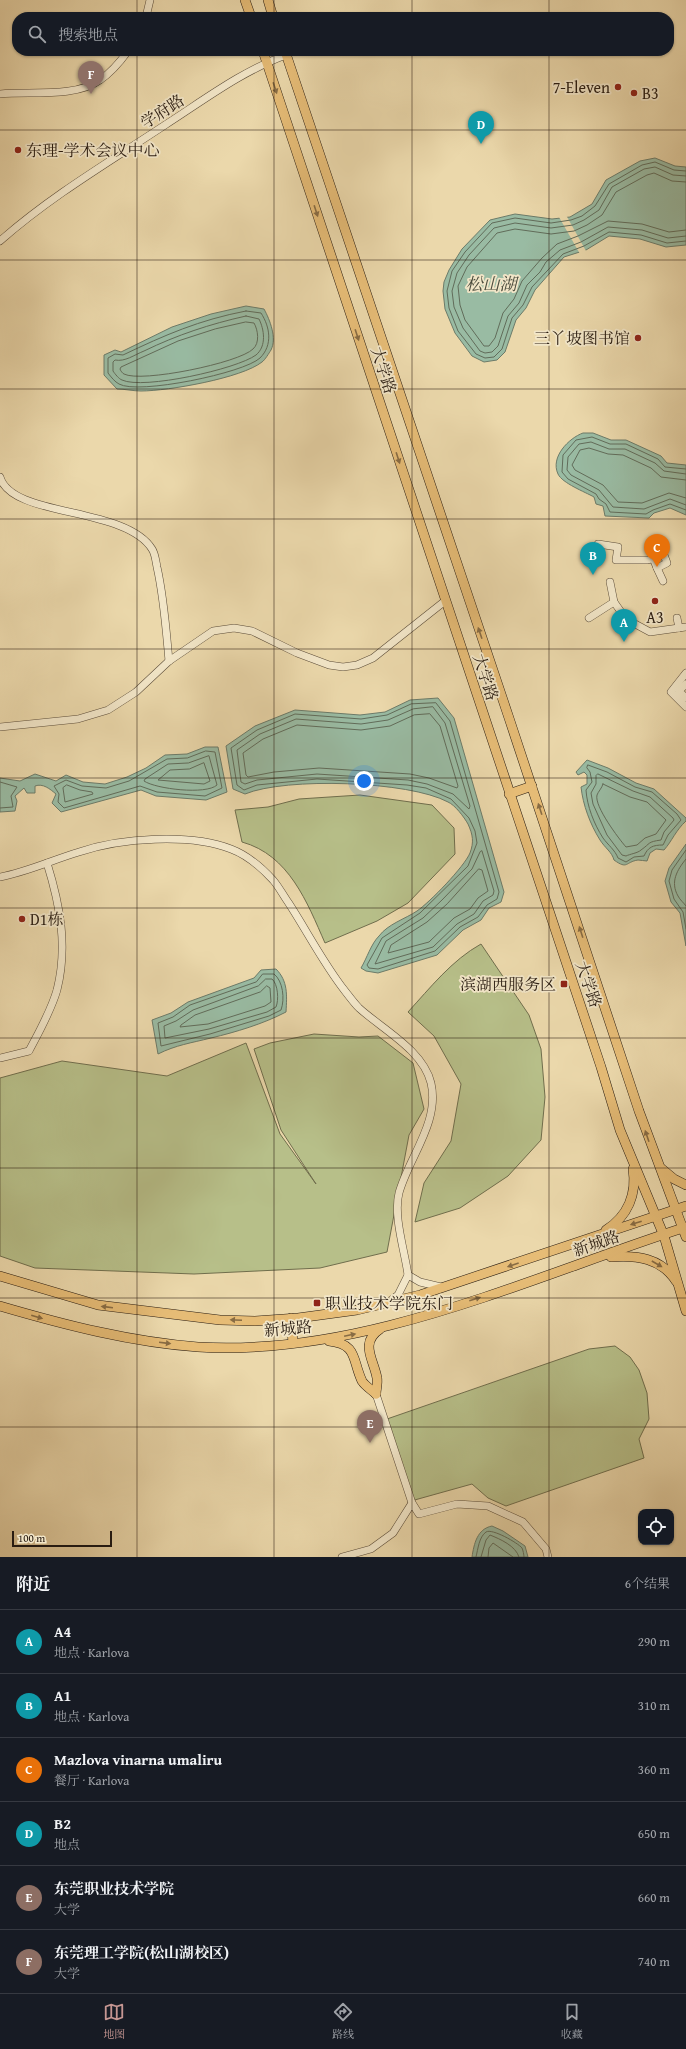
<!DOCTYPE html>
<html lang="zh">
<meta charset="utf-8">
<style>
:root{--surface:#171b24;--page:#242831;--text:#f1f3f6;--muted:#9ea1a6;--line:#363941;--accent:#c59692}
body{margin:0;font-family:"Gentium Book Plus","Noto Serif SC",serif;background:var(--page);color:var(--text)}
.controls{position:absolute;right:12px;bottom:12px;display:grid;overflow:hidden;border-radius:8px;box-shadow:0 1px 3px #0004}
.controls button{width:36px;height:36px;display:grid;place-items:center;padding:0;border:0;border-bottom:1px solid var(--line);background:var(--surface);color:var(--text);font:20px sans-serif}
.scale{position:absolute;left:12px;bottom:10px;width:100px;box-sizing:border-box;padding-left:4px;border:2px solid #291c11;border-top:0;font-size:11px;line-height:14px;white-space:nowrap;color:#291c11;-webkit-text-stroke:3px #f2e6c8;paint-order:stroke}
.you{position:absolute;left:364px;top:781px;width:14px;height:14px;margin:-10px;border:3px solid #fff;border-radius:50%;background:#1a73e8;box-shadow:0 0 0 6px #1a73e833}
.badge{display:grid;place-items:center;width:26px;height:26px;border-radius:50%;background:var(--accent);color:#fff;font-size:13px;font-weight:700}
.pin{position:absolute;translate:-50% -33px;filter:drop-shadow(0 1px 2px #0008)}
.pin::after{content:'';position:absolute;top:21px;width:14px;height:12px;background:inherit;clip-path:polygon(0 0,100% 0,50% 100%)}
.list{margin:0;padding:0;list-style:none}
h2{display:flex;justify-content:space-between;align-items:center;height:52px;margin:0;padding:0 16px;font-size:17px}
h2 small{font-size:13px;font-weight:400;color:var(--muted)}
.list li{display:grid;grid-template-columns:26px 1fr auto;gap:12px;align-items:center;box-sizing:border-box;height:64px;padding:0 16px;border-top:1px solid var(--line)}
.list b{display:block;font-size:15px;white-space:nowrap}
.list p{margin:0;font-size:13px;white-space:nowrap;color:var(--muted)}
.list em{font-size:13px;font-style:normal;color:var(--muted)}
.icon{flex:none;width:22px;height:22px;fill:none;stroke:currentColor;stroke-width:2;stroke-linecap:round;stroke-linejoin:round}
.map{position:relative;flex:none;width:686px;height:1557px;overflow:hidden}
.search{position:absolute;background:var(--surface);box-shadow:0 1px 3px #0004;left:12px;right:12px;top:12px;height:44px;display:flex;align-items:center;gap:10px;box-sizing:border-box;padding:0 14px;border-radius:16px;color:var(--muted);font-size:15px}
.sheet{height:436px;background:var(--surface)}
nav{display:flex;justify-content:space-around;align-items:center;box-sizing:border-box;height:56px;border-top:1px solid var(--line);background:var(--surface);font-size:11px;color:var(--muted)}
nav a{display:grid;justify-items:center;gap:2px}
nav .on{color:var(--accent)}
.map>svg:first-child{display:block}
.green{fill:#b7bf89;stroke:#706e4d}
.water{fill:#99bba3;stroke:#6c7b69}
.pier{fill:#ebd8ab}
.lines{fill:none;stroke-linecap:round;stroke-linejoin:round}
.shore{stroke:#616c5a;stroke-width:1}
.minor-casing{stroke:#5a4b38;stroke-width:8}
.major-casing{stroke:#291c11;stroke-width:10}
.minor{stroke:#f2e6c8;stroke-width:7}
.major{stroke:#e6bc76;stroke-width:9}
.oneway{fill:#886c44}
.grid{fill:none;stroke:#291c11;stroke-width:1;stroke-opacity:0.55}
.poi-dot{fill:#8f2418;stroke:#f2e6c8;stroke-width:1.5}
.labels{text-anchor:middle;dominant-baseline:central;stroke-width:3.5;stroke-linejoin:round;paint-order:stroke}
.poi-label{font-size:16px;fill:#291c11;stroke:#f2e6c8;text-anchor:start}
.street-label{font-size:16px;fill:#291c11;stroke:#f2e6c8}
.water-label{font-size:17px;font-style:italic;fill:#4b4c3d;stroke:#f2e6c8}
</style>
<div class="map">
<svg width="686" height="1557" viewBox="0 0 686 1557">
<rect width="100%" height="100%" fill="#ebd8ab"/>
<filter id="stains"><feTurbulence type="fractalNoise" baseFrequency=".005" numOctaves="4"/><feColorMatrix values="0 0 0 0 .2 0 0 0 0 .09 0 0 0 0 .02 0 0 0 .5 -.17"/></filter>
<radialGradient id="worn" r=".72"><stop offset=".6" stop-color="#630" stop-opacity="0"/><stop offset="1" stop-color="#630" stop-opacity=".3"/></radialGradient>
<g class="green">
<path d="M360 795 432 805 454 828 455 854 408 903 377 921 325 943C307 902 289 855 242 842L235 810 268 807 299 799Z"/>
<path d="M481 944 529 1015 541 1049 545 1097 541 1140 508 1176 460 1208 415 1222 424 1183 451 1141 461 1084 434 1036 408 1012C430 988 452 960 481 944Z"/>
<polygon points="314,1034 359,1037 378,1036 413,1063 424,1109 409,1135 387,1252 320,1268 194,1274 35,1268 0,1256 0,1078 62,1061 167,1076 246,1043 280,1134 316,1184 281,1130 254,1049 270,1043"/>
<polygon points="615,1346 630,1357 639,1370 647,1393 649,1419 639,1439 644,1458 506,1506 488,1498 472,1484 411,1501 387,1419 589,1349"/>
</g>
<g class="water">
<polygon points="655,158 675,166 686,167 686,245 666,247 640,239 609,236 586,250 564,257 535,290 526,308 516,320 505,352 497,360 484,362 472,356 455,333 445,309 443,291 444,282 449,270 462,249 490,220 515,214 552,219 570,217 592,204 606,180 640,161"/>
<path d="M246 306 264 309C270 320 277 338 271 350 269 353 265 360 262 362 242 378 168 391 141 391 133 391 125 389 117 389L104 375V355L115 350 121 352 172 327 211 314Z"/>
<path d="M583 433H593L611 440H626L661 456 667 463 686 465V515L670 508 654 513 649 518 605 516 603 506 596 504 594 497C585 492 562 483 558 474 550 457 569 438 583 433Z"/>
<path d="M438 698 454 718 504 892 501 902 489 908 481 920 463 930 437 955 378 973 366 971 361 968C367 958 371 944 379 936 388 924 405 919 417 911 430 902 464 867 470 853 474 842 473 835 468 824 464 817 455 805 448 802 409 781 286 777 245 794L233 789 226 746 255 726 295 710 360 715 385 712 410 700Z"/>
<path d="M205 747H218L227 792 206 800 156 796 141 790 61 812 52 803 56 794C50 789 43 783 35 786V793H27L24 788 15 796 17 801 15 811 0 812V778L20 781 35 774 56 781 66 775 83 782 105 784 127 777 146 768 165 755 187 754Z"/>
<path d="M587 760 608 768 636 783 654 789 686 818V821C676 830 672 841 664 850L656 849 650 853 647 861C644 861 641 860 638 860 625 862 628 870 614 860 612 852 605 848 600 840 590 824 583 805 581 787L587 784V775L584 772 578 775 576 772Z"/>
<polygon points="686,844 686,946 680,913 671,902 665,881 669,868"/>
<path d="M276 969C288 981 287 995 286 1012 263 1024 236 1032 211 1038 191 1043 176 1045 158 1054L152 1020 171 1013 188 1002 254 978 261 970Z"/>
<path d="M492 1526 503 1531 525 1546 528 1557H472C474 1544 477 1529 492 1526Z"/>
</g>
<polygon class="pier" points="566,215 586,251 580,254 559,217"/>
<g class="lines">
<g class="shore">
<polyline points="686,171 674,170 655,162 642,165 609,184 595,206 582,216 571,220 551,223 515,218 492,223 465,252 452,271 447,291 449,308 458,331 476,354 485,358 494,357 502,349 512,318 523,305 532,287 563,254 584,246 609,232 641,235 667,243 686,241"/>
<polyline points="686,176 673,175 655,167 644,169 612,187 599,210 584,220 573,225 551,228 515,223 494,228 469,255 457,273 452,291 454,307 463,328 480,351 485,353 492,352 498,346 508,316 519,303 527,285 540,272 546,262 560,250 581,242 608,227 642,230 668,238 686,236"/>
<polyline points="686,182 672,181 654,173 647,175 616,192 602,215 587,225 574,231 551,234 515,229 497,233 467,267 458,286 460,305 465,320 484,346 489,346 495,338 503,313 514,299 522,281 542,258 557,244 578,236 608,221 642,224 669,232 686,230"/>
<path d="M246 311 261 313C270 327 273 345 260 358 244 373 138 395 119 384 115 382 111 377 108 373V358L115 354 123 355C165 335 199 320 246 311Z"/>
<path d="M246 316 259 319C264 329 267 346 256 355 237 369 143 390 122 380 119 379 115 374 113 371V362L115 360C125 362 134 355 144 351 177 335 210 324 246 316Z"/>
<path d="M246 322 254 323C258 330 260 343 253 349 239 363 141 383 124 374 123 374 120 370 120 369L121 367 178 341 215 329Z"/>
<polyline points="686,469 665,467 658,459 626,444 610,444 592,437 576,440 563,455 562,472 568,479 596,494 599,499 606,504 610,512 646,514 653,510 670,504 686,510"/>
<polyline points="686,474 664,471 655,463 625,449 609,449 591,442 579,444 568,457 567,470 571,475 599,490 613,507 644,509 670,499 686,505"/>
<polyline points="686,480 661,477 651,468 623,455 608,454 589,448 580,450 572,465 575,470 603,485 618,502 642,503 669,493 686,498"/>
<polygon points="436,703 450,721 499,892 497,899 487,905 478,917 460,927 435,951 378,969 369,968 367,965 382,938 420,913 468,866 477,843 475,831 469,818 451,799 426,788 407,785 317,779 257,785 244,790 237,785 231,748 257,730 295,714 361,719 387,715 411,704"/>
<polygon points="433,707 445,723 470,806 469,809 453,794 427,784 408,780 317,774 257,780 245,784 241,782 237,750 260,734 296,719 361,724 388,720 413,709"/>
<polygon points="430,714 440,726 458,786 457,788 429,778 410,774 319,768 274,772 248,777 246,775 243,753 263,739 297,725 361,730 390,726 414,715"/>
<polygon points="206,751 215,752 222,788 205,796 157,792 140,786 64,808 58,802 59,794 54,786 66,780 82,786 106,788 129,781 167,759 187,758"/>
<path d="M209 756 217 785C206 795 156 789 144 781L145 779 168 764 188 763Z"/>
<polygon points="204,763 210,781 204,784 158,780 170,770 189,769"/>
<path d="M588 765 607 772 635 787 652 792 677 814 681 820 668 835 663 845C653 845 648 847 644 856L634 857 626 862 618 858C615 850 608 845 603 838 594 824 587 806 586 790L592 782 590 772 587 768Z"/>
<path d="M598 774 633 791 650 797 673 818 674 820 664 832 661 840C647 842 651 843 641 850 638 853 630 854 626 856L622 855 607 835 593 804 591 793 596 784V776Z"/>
<polyline points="0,782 17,787 11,796 13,807 0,808"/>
<path d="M603 784 630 797 647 802 666 820 656 834 645 838 637 845 626 847C619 839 594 806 597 795 598 792 602 788 603 784Z"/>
<polygon points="67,785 80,790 92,792 93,794 65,802 63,788"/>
<polyline points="686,850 672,870 669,881 674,899 683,912 686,929"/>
<polygon points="482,851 494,891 493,895 483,901 474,914 457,924 433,947 375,964 386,941 423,918 442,900 472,869 480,852"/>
<path d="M686 859C677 870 670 882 678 896 680 900 684 903 686 906"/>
<polygon points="479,869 482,870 488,891 478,898 470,909 454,918 429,942 388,953 391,945 427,922 447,904"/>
<path d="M263 974H274C283 981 285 999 281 1010L269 1016 210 1034 161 1046 158 1023 173 1017 190 1005 256 982Z"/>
<path d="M266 979H272C278 984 279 1000 276 1007L267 1012 209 1029 165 1038 164 1026 176 1021 193 1010 258 986Z"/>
<polygon points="267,986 270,988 271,1002 265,1006 208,1024 180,1027 181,1025 195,1015 260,992"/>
<path d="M476 1557C478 1549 479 1537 486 1532 492 1528 518 1543 522 1548 523 1550 524 1555 524 1557"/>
<path d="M481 1557 486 1540 490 1535C500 1539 516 1546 519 1557"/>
<polyline points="488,1557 489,1548 493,1543 513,1557"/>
</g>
<defs>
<g id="minor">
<polyline points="146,17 150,0"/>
<path d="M0 94C30 91 75 98 100 80 112 72 120 62 128 51"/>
<path d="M0 241C51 196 109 162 165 125 204 100 242 71 286 55"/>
<path d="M0 477C12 518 125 506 152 549 155 553 156 562 157 567 164 598 166 629 169 661"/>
<polyline points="598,544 618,547 616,560 648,560 664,555 667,563 657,568 653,558"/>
<polyline points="657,568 663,581"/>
<polyline points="610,582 614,602 626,619 650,632 686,627"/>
<polyline points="589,618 614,602"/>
<polyline points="677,618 679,628"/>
<polyline points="686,673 671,692 686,707"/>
<polyline points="686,684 679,691 686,698"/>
<polyline points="0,727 78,719 108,710 136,692 169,661 213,631 234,628 252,631 297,653 329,665 343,667 357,665 373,658 445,601"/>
<path d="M0 877C27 872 52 860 79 852 120 838 190 833 231 849 247 855 262 868 273 880 279 887 283 895 288 902 307 931 323 963 345 991 349 996 354 1003 359 1008 382 1029 423 1050 431 1083 440 1122 409 1157 399 1193 393 1216 405 1252 408 1275"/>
<path d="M0 1058 29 1051C39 1032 51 1011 57 990 68 946 60 905 47 863"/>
<polyline points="390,1301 398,1295 408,1275 420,1282 441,1287"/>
<polyline points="376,1394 412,1503"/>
<polyline points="342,1557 371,1549 393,1533 412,1503 419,1514 457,1504 488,1506 523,1522 546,1549 548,1557"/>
</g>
<g id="major">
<polyline points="245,0 251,17"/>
<polyline points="268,0 273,17"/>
<polyline points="263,51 601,1067 620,1130 664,1236 686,1311"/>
<polyline points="285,51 509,718 639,1111 686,1237"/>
<polyline points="509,794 532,786"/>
<polyline points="662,1169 674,1179 686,1185"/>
<path d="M606 1230C628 1216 637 1194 633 1169"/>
<path d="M611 1257C637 1255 661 1258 676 1281"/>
<polyline points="0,1276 98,1305 220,1320 255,1321 298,1318 357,1310 420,1295 686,1206"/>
<path d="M0 1306C65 1325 131 1342 198 1347 365 1357 530 1277 686 1227"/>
<polyline points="291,1318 293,1343"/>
<path d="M329 1341C358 1344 352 1360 362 1381 365 1386 372 1390 376 1394"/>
<path d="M376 1394C376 1389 378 1383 377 1378 374 1360 359 1343 380 1329"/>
</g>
</defs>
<use href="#minor" class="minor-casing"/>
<use href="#major" class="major-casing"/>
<use href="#minor" class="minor"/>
<use href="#major" class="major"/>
</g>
<defs><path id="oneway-solid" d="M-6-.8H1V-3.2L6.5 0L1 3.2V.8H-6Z"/></defs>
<g class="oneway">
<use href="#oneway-solid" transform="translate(275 88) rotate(72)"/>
<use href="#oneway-solid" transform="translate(316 211) rotate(72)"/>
<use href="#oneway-solid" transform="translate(357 335) rotate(72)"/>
<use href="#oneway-solid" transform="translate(398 458) rotate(72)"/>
<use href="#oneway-solid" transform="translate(480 633) rotate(-109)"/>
<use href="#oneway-solid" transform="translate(540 809) rotate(-108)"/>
<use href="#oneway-solid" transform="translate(581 932) rotate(-108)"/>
<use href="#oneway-solid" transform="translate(647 1136) rotate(-109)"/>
<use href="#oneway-solid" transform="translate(636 1223) rotate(162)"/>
<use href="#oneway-solid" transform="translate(657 1264) rotate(30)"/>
<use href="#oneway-solid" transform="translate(513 1265) rotate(161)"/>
<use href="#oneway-solid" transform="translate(475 1299) rotate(-18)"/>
<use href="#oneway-solid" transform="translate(107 1307) rotate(-173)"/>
<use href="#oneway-solid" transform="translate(37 1317) rotate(16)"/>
<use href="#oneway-solid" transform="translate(236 1320) rotate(-178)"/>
<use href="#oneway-solid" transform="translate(350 1335) rotate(-12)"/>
<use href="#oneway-solid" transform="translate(165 1343) rotate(7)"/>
</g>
<path class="grid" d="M137 0V17M274 0V17M412 0V17M549 0V17M137 51V1557M274 51V1557M412 51V1557M549 51V1557M0 130H686M0 260H686M0 389H686M0 519H686M0 649H686M0 778H686M0 908H686M0 1038H686M0 1168H686M0 1298H686M0 1427H686"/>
<g class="poi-dot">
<circle cx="618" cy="87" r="4"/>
<circle cx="634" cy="93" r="4"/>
<circle cx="18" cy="150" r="4"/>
<circle cx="638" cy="338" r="4"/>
<circle cx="655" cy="601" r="4"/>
<circle cx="22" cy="919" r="4"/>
<rect x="560" y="980" width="8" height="8" rx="2"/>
<rect x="313" y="1299" width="8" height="8" rx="2"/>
</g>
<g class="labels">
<g class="poi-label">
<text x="610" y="87" text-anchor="end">7-Eleven</text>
<text x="642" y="93">B3</text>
<text x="26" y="150">东理-学术会议中心</text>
<text x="630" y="338" text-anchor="end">三丫坡图书馆</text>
<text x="655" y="617" text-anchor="middle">A3</text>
<text x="30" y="919">D1栋</text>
<text x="556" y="984" text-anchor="end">滨湖西服务区</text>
<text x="325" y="1303">职业技术学院东门</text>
</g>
<g class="street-label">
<text transform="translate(162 111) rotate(-33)">学府路</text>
<text transform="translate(384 370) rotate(72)">大学路</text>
<text transform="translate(486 677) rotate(72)">大学路</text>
<text transform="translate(589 984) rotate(71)">大学路</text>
<text transform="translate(596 1243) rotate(-19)">新城路</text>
<text transform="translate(288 1328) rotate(-5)">新城路</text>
</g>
<g class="water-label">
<text x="491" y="283">松山湖</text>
</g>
</g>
<rect width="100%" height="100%" filter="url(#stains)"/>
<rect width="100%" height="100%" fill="url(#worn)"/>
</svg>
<div class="controls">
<button><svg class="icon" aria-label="locate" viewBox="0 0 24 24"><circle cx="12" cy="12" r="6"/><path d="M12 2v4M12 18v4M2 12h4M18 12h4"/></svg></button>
</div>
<div class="scale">100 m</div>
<div class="you"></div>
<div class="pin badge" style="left:624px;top:642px;background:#0f9aa8">A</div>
<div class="pin badge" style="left:593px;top:575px;background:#0f9aa8">B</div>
<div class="pin badge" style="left:657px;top:567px;background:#e8710a">C</div>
<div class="pin badge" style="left:481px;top:144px;background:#0f9aa8">D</div>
<div class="pin badge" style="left:370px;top:1443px;background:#8d6e63">E</div>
<div class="pin badge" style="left:91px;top:94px;background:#8d6e63">F</div>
<div class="search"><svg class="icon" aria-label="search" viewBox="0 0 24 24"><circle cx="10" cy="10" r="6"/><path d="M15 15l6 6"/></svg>搜索地点</div>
</div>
<section class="sheet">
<h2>附近<small>6个结果</small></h2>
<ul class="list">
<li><span class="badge" style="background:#0f9aa8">A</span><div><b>A4</b><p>地点 · Karlova</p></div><em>290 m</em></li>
<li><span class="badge" style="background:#0f9aa8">B</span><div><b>A1</b><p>地点 · Karlova</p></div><em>310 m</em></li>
<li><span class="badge" style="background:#e8710a">C</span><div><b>Mazlova vinarna umaliru</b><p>餐厅 · Karlova</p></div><em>360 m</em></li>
<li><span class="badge" style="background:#0f9aa8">D</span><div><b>B2</b><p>地点</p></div><em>650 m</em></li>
<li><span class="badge" style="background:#8d6e63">E</span><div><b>东莞职业技术学院</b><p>大学</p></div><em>660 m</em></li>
<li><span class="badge" style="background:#8d6e63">F</span><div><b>东莞理工学院(松山湖校区)</b><p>大学</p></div><em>740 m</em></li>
</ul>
</section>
<nav>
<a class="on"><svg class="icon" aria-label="map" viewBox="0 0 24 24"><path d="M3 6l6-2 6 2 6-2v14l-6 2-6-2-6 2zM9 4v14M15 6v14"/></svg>地图</a>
<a><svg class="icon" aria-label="directions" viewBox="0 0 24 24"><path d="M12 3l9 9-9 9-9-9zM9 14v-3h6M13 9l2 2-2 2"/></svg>路线</a>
<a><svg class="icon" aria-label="saved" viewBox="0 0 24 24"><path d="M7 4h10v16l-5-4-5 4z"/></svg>收藏</a>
</nav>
